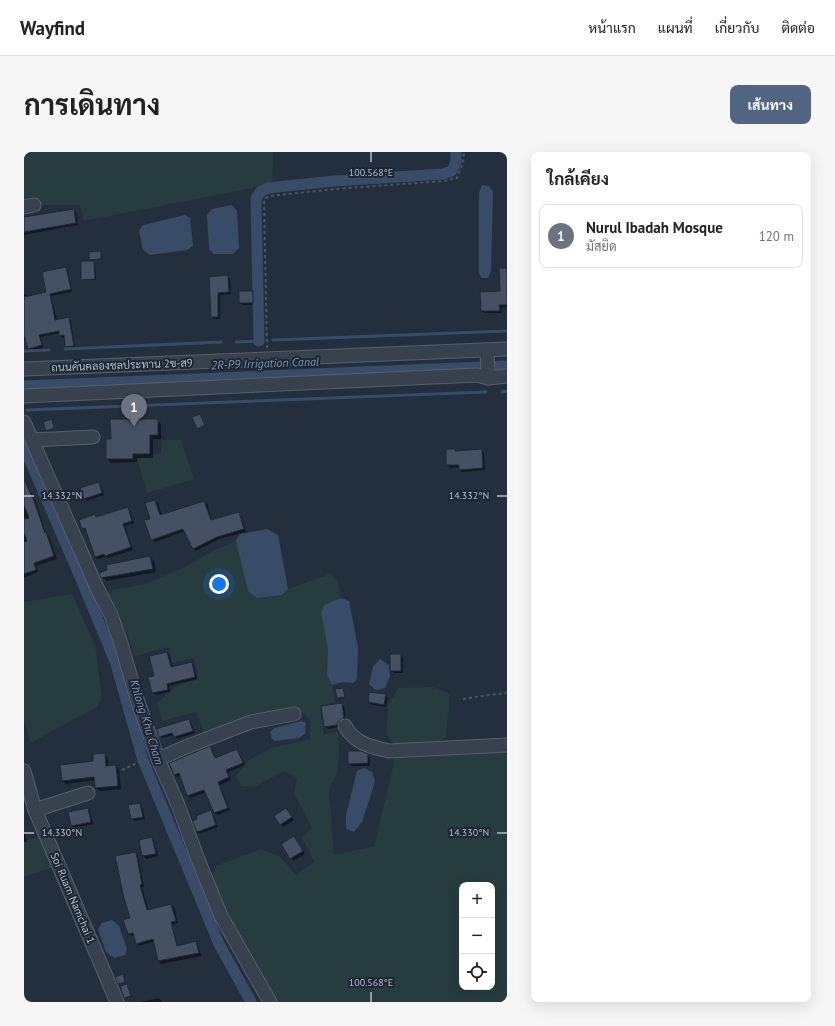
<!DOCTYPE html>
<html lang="th">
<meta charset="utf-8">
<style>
:root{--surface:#fff;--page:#f6f6f6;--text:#222;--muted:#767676;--line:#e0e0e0;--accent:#516482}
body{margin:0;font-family:"PT Sans",Sarabun,sans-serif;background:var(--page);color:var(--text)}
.controls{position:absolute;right:12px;bottom:12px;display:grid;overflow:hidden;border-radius:8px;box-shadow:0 4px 16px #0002}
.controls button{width:36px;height:36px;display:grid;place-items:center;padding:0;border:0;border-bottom:1px solid var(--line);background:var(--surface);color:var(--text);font:20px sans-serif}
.you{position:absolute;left:195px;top:432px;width:14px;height:14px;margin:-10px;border:3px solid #fff;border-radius:50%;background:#1a73e8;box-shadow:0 0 0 6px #1a73e833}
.badge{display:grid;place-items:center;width:26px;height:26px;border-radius:50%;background:var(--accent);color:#fff;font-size:13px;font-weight:700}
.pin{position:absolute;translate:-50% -33px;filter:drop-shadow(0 1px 2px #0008)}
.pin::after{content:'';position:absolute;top:21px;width:14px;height:12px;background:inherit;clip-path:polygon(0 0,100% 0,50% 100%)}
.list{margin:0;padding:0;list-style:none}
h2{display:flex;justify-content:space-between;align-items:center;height:52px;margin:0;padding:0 16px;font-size:17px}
h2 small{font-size:13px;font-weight:400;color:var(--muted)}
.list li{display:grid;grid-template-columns:26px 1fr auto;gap:12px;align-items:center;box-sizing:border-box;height:64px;margin:0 8px 8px;padding:0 8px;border:1px solid var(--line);border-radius:8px}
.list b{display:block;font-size:15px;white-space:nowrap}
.list p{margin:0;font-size:13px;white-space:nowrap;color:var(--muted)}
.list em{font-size:13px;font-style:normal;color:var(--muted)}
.icon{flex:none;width:22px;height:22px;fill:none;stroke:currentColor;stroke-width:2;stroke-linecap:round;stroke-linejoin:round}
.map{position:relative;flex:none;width:483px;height:850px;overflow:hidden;border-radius:8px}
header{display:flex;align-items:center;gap:24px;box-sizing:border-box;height:56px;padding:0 20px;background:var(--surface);border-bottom:1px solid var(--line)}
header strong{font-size:19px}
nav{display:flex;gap:22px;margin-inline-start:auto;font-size:14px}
.intro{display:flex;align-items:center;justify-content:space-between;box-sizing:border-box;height:96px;padding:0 24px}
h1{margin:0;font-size:28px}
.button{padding:10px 18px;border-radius:8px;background:var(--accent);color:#fff;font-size:14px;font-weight:700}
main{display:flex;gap:24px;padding:0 24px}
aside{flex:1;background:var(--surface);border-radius:8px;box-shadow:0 4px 16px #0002}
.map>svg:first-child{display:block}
.green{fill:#263c3f;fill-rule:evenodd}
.water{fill:#394c67}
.shadow{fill:#0007}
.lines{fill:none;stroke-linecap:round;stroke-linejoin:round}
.stream{stroke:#394c67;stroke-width:3}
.canal{stroke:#394c67;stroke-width:11}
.building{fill:#455162;stroke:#1f2835}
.minor-casing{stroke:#565f6c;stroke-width:15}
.path{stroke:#44595c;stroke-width:2;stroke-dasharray:3 3;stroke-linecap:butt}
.minor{stroke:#38414e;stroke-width:13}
.ticks{fill:none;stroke:#b4bcc9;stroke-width:1.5}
.labels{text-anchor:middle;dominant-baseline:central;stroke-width:4;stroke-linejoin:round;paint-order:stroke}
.street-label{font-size:11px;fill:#b4bcc9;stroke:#1d2633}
.water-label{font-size:12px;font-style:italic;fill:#7c92b1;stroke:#1d2633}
.ticks-label{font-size:10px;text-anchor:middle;fill:#b4bcc9;stroke:#1d2633;stroke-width:4;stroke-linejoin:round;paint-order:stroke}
</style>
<header>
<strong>Wayfind</strong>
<nav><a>หน้าแรก</a><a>แผนที่</a><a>เกี่ยวกับ</a><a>ติดต่อ</a></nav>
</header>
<div class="intro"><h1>การเดินทาง</h1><a class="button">เส้นทาง</a></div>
<main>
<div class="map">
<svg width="483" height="850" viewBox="0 0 483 850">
<rect width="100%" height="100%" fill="#242f3e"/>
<g class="green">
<polygon points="0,0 249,0 248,32 60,69 56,53 0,53"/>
<polygon points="137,288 157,288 170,327 123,341 113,306 137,301"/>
<path d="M212 389 224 439 258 443 264 437 306 422 313 428 317 446 300 453 297 461 304 497 303 523 308 533 311 550 296 554 300 582 314 580 315 607 312 623 305 637 310 703 350 694 366 629 371 604 483 599V843L478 850H254L251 843 203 760 188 723 192 714 237 697 256 705 272 723 290 710 278 685 288 676 270 641 273 626 260 619 232 634H217L212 624 225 608 247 596 286 587V568L274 556 228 565 181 583 172 560 138 569 133 551 152 534 175 527 170 506 148 511 145 495 111 504 105 486 86 443 89 438 121 432 157 417 191 398ZM438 733H468V835H438Z"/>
<polygon points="48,442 71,493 78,546 73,555 8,590 6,589 0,568 0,450"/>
<polygon points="409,535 426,542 422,585 412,591 370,591 362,582 364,554 374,536"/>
<polygon points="19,684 29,715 0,725 0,689"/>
</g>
<g class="water">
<polygon points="458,33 465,34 469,40 467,119 464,126 457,126 455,120 455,41"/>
<polygon points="208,53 213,59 215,96 209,102 190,102 185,97 183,63 188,57"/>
<polygon points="161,63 166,66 169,94 163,98 126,103 119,98 115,79 119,73"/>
<polygon points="243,377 254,383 264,437 258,443 233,446 224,439 212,389 216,382"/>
<polygon points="317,446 325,449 334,496 333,527 329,531 319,530 308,533 303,523 304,497 297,461 300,453"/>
<polygon points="356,507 365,513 366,524 361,536 352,538 345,532 349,515"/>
<polygon points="278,569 282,571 281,582 275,586 251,589 248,587 246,580 250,576"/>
<polygon points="340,616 348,620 351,630 338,670 330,680 322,677 322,663 333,619"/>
<polygon points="88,768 95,774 103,797 101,803 90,806 82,800 74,777 78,771"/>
</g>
<g class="shadow">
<polygon points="50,59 52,61 54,73 37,76 0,83 0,64 3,66"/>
<polygon points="76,100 77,101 78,107 68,108 71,111 72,128 59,128 58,127 69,110 66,107"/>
<polygon points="42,116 44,119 48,140 27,144 33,168 44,166 47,169 51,196 44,197 42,195 41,186 39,186 36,184 36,181 17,185 19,196 7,199 5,196 2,187 0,188 0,142 2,142 4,144 23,141"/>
<polygon points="483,116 483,155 477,156 478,161 461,161 458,159 477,140"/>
<polygon points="203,124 206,127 207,142 196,143 196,167 190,167 188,164 186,126"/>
<polygon points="228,140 231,143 231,153 219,153 216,151"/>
<polygon points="133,268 137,272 137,287 129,287 129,306 113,306 113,310 87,311 83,307 88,288"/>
<polygon points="430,298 433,300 457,298 460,301 461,318 438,320 436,317 436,315 426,316 423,313"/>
<polygon points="0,326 13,353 22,382 25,384 33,407 12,414 14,420 0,426"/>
<polygon points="74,331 77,334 80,343 63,349 61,347"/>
<polygon points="131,349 134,351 138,363 180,350 183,352 188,369 214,361 217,364 222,380 195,387 172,399 169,396 161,379 131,390 128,387 127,367"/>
<polygon points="103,356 106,359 110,371 101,374 109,398 84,406 82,405 74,407 71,405 62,378 59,376 71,363 73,366"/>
<polygon points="126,405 130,409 132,420 82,429 78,425"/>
<polygon points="143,501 145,503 149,516 167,511 170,514 173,527 145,534 146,540 131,543 129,541 132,525"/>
<polygon points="377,503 379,506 379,521 370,521 367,518"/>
<polygon points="319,537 321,546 315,547 314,546"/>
<polygon points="361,543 364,546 362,555 348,553 345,550"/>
<polygon points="317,552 320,554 322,569 316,575 304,577 301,574"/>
<polygon points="165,568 167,570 171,581 153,587 150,583 138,586 136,584"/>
<polygon points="186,595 189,598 192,607 213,598 215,601 221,613 204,620 207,628 196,633 206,658 194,663 191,661 183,640 166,646 164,643 157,623 153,625 150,622"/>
<polygon points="80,602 84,606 84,614 92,614 95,617 97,637 76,639 72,636 72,628 42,632 38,629 70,610"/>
<polygon points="343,603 346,605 346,614 328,614 325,612"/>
<polygon points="116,652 118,655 121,667 111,669 108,666"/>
<polygon points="64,657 66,659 69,672 50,676 48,674"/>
<polygon points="187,660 189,662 194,675 176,682 173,680"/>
<polygon points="264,660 270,668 259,675 251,664"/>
<polygon points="0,678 3,690 0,690"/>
<polygon points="128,687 130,689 134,704 122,707 119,704 116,689"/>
<polygon points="272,688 281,702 269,709 258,693"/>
<polygon points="112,701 114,704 120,735 118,735 125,759 147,753 150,755 154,771 148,773 154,795 172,791 174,793 177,804 137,812 135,809 131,789 115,794 113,791 110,783 107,784 105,782 107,766"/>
<polygon points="103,833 108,845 102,846 101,845"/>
<polygon points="135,846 138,850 115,850"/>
</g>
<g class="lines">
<g class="stream">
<polyline points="249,188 483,179"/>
<polyline points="212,190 236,189"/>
<polyline points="41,197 197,190"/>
<polyline points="0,199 25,198"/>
<polyline points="478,240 483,239"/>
<polyline points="3,258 462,240"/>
</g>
<g class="canal">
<polyline points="235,189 232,47 236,40 244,36 310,29 419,22 428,19 432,10 432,0"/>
<polyline points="0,234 483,214"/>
<polyline points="0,295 57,427 92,512 119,608 195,792 227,850"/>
</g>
</g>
<g class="building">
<polygon points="50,57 52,71 0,80 0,65"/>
<polygon points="77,99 77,107 65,108 65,100"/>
<polygon points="57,109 70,109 71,127 57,128"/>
<polygon points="42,115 47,137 26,142 31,168 45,165 50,194 41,195 40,183 35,184 35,179 15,183 18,193 4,197 0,183 0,145 22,140 18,120"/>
<polygon points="475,116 483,116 483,153 475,153 476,159 457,159 456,140 476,139"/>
<polygon points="204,123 205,140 194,141 194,165 187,165 185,125"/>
<rect x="215" y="139" width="14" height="12"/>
<polygon points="176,262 181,273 173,277 168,265"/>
<polygon points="28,267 30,276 22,279 19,270"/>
<polygon points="86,267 134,267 134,283 126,283 126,302 109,302 109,307 82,307 82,287 87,287"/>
<polygon points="422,297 431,297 431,299 458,297 459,316 435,318 435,313 422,313"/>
<polygon points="0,327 10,349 21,381 22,380 30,404 10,411 12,418 0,422 0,390 3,389 0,381 0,367 5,366 0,353"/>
<polygon points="75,330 78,341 60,347 56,336"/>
<polygon points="131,348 136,363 180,349 187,368 215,360 220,377 193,385 169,397 159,377 127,388 120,368 126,367 121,351"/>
<polygon points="104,355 108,369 99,372 107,395 81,404 80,402 71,405 61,376 58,377 55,368 71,362 72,365"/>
<polygon points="126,404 129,417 77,426 75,421 83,418 82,413"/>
<polygon points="143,500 147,515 168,510 171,525 143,532 144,538 128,541 124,525 130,524 125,504"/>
<rect x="366" y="502" width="11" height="17"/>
<polygon points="319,536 321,545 313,546 311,537"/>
<polygon points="345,540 362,542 360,553 344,550"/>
<polygon points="318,551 320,566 316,568 314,570 313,573 300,575 297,554"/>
<polygon points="165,567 169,579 150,585 148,581 135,585 132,577"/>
<polygon points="186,594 191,606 213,597 219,611 202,618 205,625 194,630 204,656 190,661 180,638 163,644 155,621 150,623 145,611"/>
<polygon points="324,599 337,599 344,602 344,611 324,612"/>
<polygon points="81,601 82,614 92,613 94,634 71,636 70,625 38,629 36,613 69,609 69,602"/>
<polygon points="116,651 119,665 107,667 104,653"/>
<polygon points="64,656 67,670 47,674 44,660"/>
<polygon points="262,656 268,665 256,673 250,664"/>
<polygon points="187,658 192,673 173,680 168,669 173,667 172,664"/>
<polygon points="270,684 279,699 266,707 257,692"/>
<polygon points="128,685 132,702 118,704 115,688"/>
<polygon points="112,700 118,732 116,733 123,758 147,752 152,769 147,770 153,794 172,789 175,801 134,809 129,787 112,792 109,781 104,782 99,768 106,766 100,746 91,704"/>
<polygon points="99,822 101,830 94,832 91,825"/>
<polygon points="103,832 107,844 100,846 96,834"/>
</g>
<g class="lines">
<defs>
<g id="minor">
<polyline points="0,55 10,53"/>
<polyline points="463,198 464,226"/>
<polyline points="0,217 483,197"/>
<polyline points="0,244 453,223 464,226 483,224"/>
<polyline points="0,270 72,434 87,463 98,495 113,547 134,607 154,653 173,705 197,764 246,850"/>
<polyline points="9,288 69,285"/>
<path d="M321 574C330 591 347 595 365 599L483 593"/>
<polyline points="134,607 167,593 227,570 270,562"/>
<polyline points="0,619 11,658 93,850"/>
<polyline points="11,658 64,641"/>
</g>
</defs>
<use href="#minor" class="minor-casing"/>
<g class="path">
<polyline points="243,196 240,49 242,46 246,44 311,37 420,29 433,26 439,11 440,0"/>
<polyline points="439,547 464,543 483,541"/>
<polyline points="98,618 122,607"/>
</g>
<use href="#minor" class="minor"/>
</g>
<path class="ticks" d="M347 0V10M0 344H10M473 344H483M0 681H10M473 681H483M347 840V850"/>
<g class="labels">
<g class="street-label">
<text transform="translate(98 213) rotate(-2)">ถนนคันคลองชลประทาน 2ข-ส9</text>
<text transform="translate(49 746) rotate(67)">Soi Ruam Namchai 1</text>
</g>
<g class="water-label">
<text transform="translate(241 211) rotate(-2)">2R-P9 Irrigation Canal</text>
<text transform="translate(123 570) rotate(73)">Khlong Khu Cham</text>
</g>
</g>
<g class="ticks-label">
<text x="347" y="24">100.568°E</text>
<text x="38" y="347">14.332°N</text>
<text x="445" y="347">14.332°N</text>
<text x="38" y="684">14.330°N</text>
<text x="445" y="684">14.330°N</text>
<text x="347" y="834">100.568°E</text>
</g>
</svg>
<div class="controls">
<button>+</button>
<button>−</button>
<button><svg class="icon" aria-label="locate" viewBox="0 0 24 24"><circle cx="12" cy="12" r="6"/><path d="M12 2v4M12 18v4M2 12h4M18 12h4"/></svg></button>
</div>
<div class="you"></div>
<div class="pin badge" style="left:110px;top:275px;background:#6b7280">1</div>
</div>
<aside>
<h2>ใกล้เคียง<small></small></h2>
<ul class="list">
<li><span class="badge" style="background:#6b7280">1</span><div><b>Nurul Ibadah Mosque</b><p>มัสยิด</p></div><em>120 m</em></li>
</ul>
</aside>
</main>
